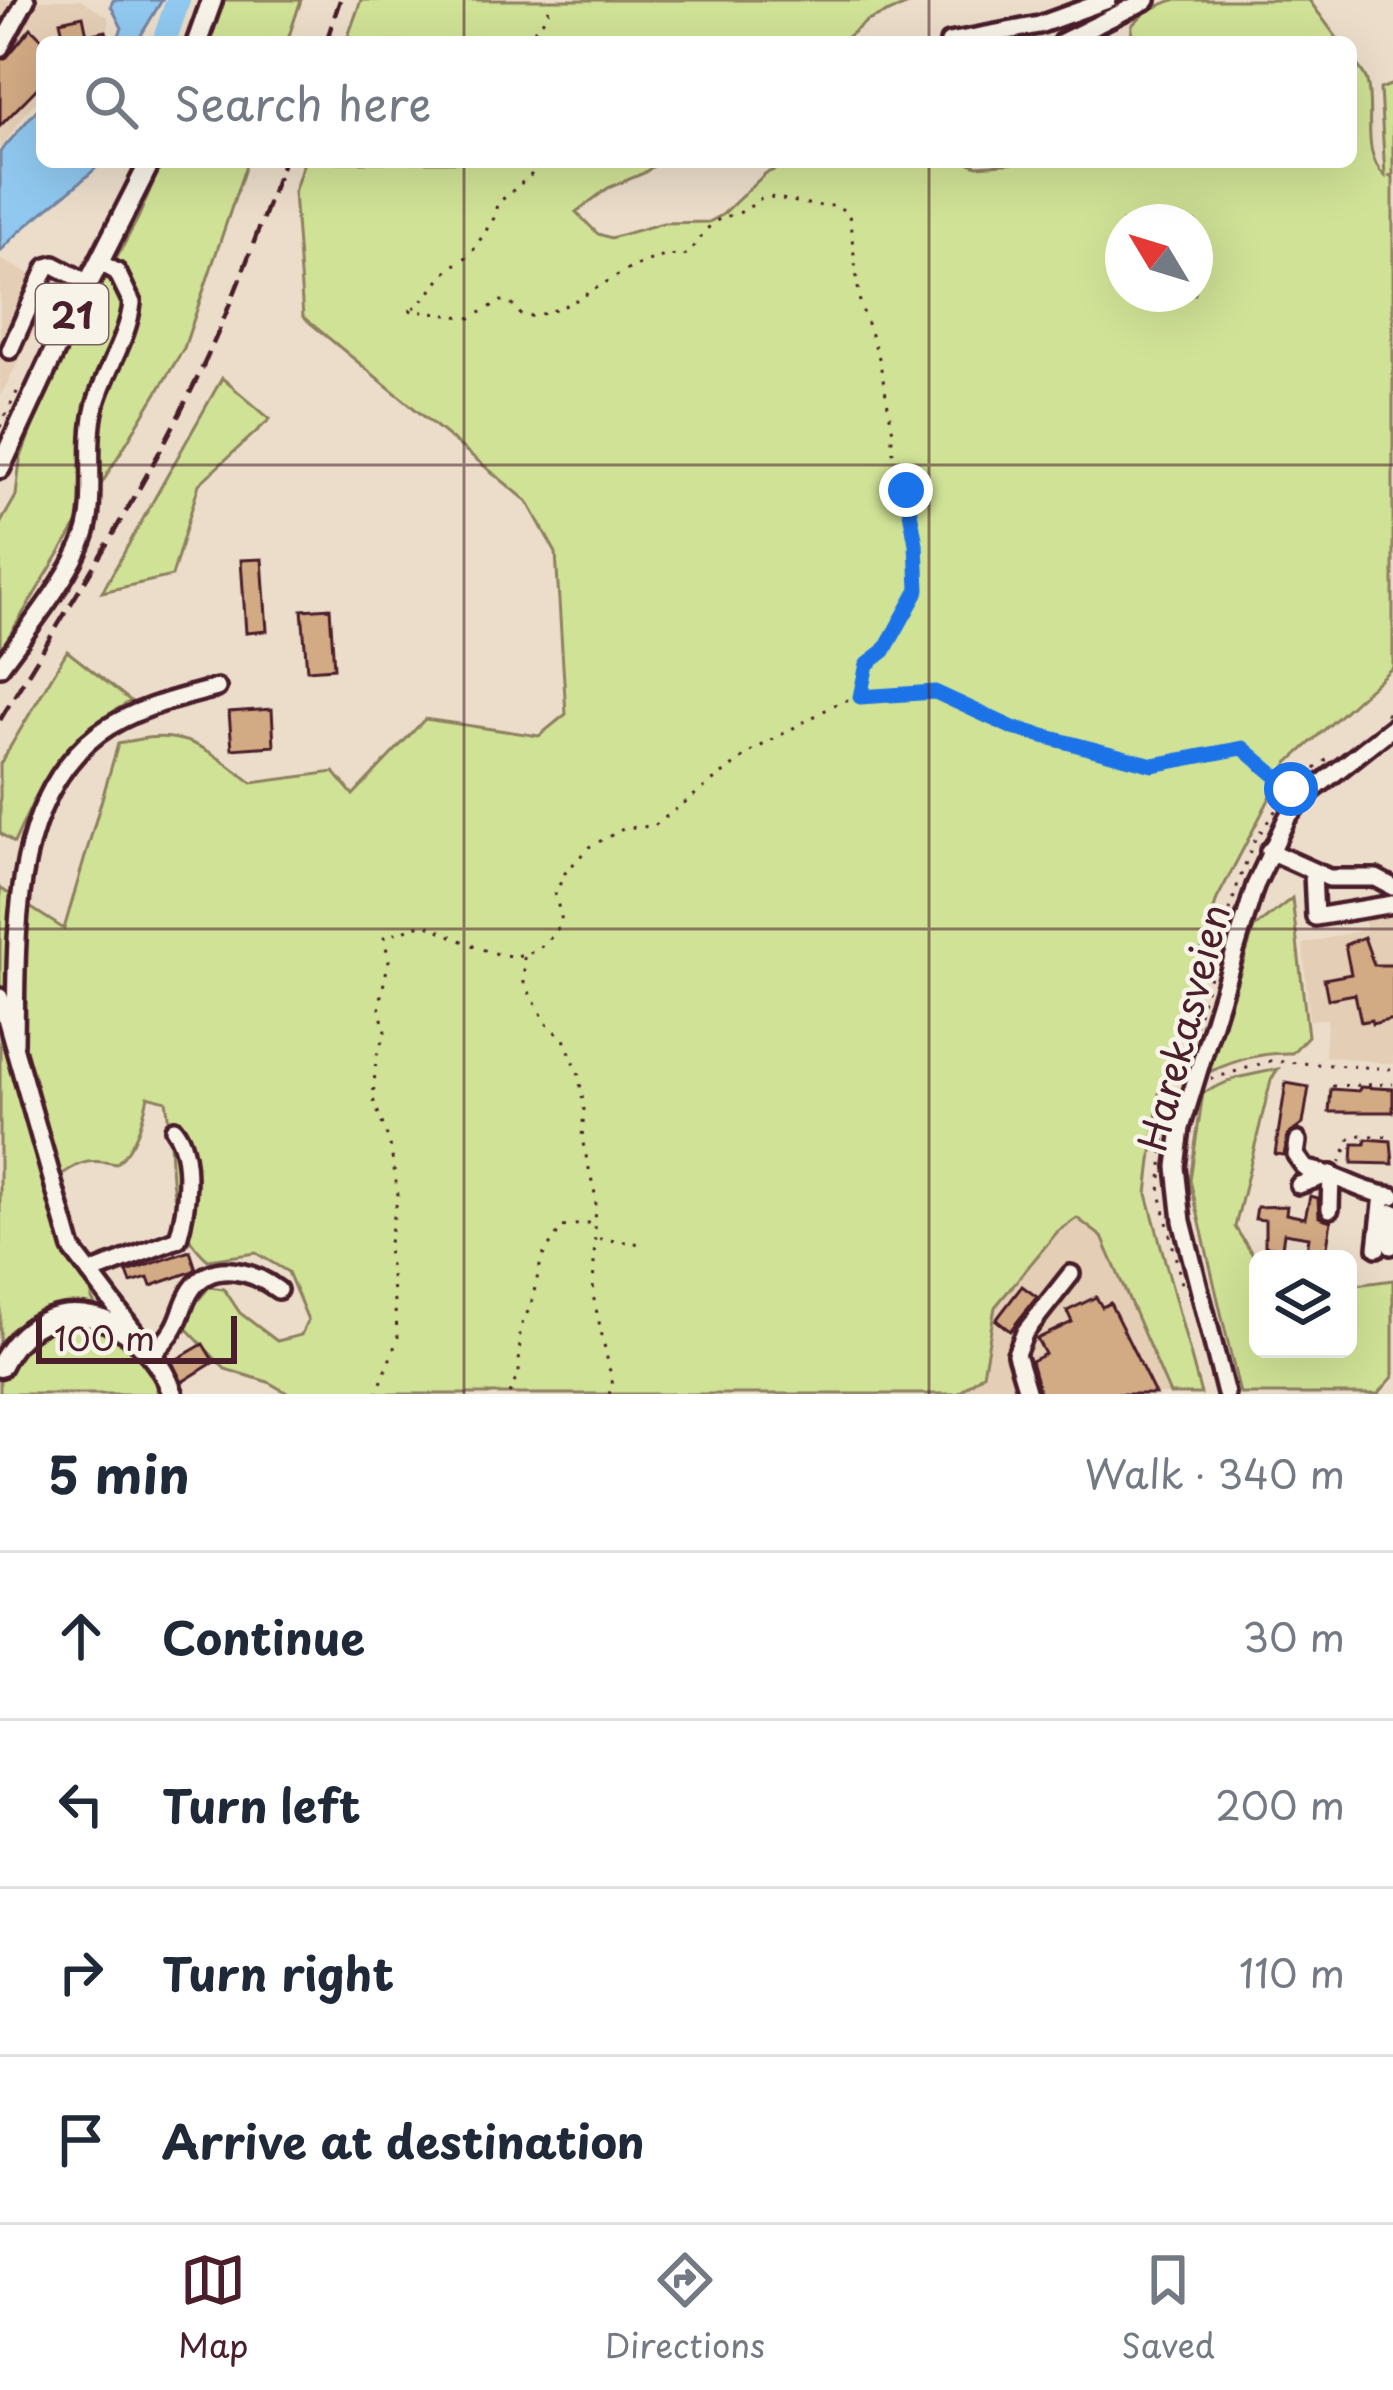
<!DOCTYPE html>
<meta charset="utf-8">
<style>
:root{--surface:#fff;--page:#f6f6f7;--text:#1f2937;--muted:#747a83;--line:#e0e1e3;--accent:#4a1f2b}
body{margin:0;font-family:"Playpen Sans",sans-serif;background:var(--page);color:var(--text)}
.controls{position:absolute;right:36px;bottom:36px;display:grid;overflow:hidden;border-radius:18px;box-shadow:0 12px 48px #0002}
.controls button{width:108px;height:108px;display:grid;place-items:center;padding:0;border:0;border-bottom:3px solid var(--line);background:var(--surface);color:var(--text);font:60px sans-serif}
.compass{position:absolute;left:1105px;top:204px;width:108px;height:108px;border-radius:50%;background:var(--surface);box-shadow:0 12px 48px #0002;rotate:308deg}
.scale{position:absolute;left:36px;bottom:30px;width:201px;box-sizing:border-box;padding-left:12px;border:6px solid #4a1f2b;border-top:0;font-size:33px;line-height:42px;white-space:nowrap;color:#4a1f2b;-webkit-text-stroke:9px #f7f3e8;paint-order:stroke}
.stop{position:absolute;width:36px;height:36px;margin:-27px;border:9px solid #1a73e8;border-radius:50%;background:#fff}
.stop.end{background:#1a73e8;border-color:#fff;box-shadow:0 3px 12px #0008}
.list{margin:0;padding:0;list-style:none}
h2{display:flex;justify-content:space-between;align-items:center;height:156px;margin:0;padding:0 48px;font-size:51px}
h2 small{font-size:39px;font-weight:400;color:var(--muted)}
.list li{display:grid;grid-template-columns:78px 1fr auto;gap:36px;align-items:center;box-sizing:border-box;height:168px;padding:0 48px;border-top:3px solid var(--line)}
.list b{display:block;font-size:45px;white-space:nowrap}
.list em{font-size:39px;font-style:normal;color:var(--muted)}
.icon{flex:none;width:66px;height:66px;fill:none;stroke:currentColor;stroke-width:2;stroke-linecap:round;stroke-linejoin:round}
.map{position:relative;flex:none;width:1393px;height:1394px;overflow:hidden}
.search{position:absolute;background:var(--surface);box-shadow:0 12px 48px #0002;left:36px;right:36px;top:36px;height:132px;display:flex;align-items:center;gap:30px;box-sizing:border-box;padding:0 42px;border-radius:18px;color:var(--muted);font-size:45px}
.sheet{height:828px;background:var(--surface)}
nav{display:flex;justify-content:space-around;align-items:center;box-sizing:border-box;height:168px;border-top:3px solid var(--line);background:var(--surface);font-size:33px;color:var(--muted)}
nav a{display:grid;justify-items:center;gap:6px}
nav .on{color:var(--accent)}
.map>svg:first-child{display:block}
.built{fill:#e4ceb5}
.green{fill:#d0e296;stroke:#8d8060;stroke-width:3;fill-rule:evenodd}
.water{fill:#90c8ef;stroke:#7484a1;stroke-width:3}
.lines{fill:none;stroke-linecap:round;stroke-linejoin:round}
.river{stroke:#90c8ef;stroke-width:24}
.building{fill:#d2aa84;stroke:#4a1f2b;stroke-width:3}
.minor-casing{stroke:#4a1f2b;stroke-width:24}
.major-casing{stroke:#4a1f2b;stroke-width:27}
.path{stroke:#4a1f2b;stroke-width:3;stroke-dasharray:3 9;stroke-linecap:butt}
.minor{stroke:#f7f3e8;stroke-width:15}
.major{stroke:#f7f3e8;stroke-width:18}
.rail{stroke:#4a1f2b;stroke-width:4.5;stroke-dasharray:18 9;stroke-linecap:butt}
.route{stroke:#1a73e8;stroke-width:15}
.grid{fill:none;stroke:#4a1f2b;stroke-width:3;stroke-opacity:0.55}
.labels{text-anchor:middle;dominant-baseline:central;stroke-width:9;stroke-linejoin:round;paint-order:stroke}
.shield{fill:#f7f3e8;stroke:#7e5f64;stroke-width:3}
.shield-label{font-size:36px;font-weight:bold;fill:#4a1f2b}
.street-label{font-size:39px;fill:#4a1f2b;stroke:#f7f3e8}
</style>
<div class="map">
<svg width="1393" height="1394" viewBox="0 0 1393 1394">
<rect width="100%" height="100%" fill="#ecddca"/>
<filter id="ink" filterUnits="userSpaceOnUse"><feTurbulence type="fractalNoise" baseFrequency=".00833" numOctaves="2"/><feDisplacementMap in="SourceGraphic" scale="24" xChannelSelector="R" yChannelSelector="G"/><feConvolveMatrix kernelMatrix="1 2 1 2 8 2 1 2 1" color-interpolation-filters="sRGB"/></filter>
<g filter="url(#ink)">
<g class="built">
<polygon points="0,0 80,0 108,17 108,42 42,42 42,99 31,106 0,149"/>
<polygon points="0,259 56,287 0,397"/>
<polygon points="1393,913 1393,1064 1325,1056 1327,1019 1309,1020 1303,944 1366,929 1365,920"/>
<polygon points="1077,1218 1102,1237 1170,1394 958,1394 983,1373 995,1308 1058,1231"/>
</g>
<g class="green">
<polygon points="224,0 301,0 287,42 210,42"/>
<polygon points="361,0 918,0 867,21 841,42 346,42"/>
<polygon points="1173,0 1309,0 1340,42 1131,42 1132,25 1148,10"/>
<path d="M1351 57C1356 64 1365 73 1367 81 1375 111 1360 153 1385 176L1380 89 1393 84V175L1388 176 1393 177V667L1288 763 1217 899 1159 1094 1147 1194 1201 1394H1170L1102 1237 1077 1218 1058 1231 995 1307 983 1374 958 1394H289L268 1382 225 1369 184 1326 182 1320 209 1287 224 1289 240 1313 277 1341 301 1335 308 1320 288 1272 256 1253 208 1260C160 1219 176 1157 166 1101L148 1096C143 1120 136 1147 116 1164 88 1158 78 1162 56 1179L74 1236 92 1273V1299L99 1312 132 1345 153 1376 158 1394H0V888L64 929 118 744C181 726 203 745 252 783L334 772 353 795 425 719 539 736 566 714 556 553 527 501 303 317 294 192 304 162H659L644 173 608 188 576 212 598 234 611 238 663 223 709 222 722 215 766 173 796 162H967L977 166 1031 162H1351ZM1123 222H1195V294H1123Z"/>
<polygon points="162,162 247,162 184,348 0,651 0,524 16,496 20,460 45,392 138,218"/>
<polygon points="222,378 270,419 199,484 172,576 102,592"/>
<path d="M67 651 131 701C59 742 47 770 14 843L0 833V764Z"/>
<path d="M1292 898 1308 1036 1292 1053C1261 1052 1237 1060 1209 1072L1254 928Z"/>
<polygon points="1278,1069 1271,1080 1235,1227 1258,1263 1258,1349 1348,1349 1348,1286 1393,1280 1393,1377 1378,1394 1240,1394 1190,1180 1203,1093 1236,1078"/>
</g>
<g class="water">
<polygon points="113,0 162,0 137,42 116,42 122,28 111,6"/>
<path d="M42 104V162H102C70 195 29 218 0 252V152Z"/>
</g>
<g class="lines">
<polyline class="river" points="164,42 178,0"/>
</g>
<g class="building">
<polygon points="83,16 87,35 106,31 109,42 65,42 60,21"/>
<polygon points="31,28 42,39 42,83 0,126 0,60 7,57"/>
<polygon points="262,559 267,631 246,633 241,560"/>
<polygon points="330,608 334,668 307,670 302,610"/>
<polygon points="272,709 274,746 232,749 229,712"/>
<polygon points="1364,937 1374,965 1393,965 1393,1019 1372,1024 1371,1020 1361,1022 1355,994 1328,999 1324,979 1351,974 1345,945"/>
<polygon points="1286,1083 1309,1087 1303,1124 1288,1135 1284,1155 1275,1154"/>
<polygon points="1360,1087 1393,1089 1393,1112 1329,1112 1331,1089 1359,1091"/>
<polygon points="1366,1139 1391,1141 1393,1164 1352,1163 1353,1144 1365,1144"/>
<polygon points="1310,1196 1318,1198 1319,1217 1331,1221 1326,1253 1307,1249 1309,1237 1284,1233 1282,1248 1265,1246 1265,1220 1255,1219 1257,1207 1287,1206 1286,1214 1305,1218"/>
<polygon points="190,1251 196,1269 191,1272 151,1286 148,1278 131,1283 127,1272"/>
<polygon points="1022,1286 1037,1297 1010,1331 996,1320"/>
<polygon points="1096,1297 1102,1307 1110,1303 1155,1394 1040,1394 1031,1361 1045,1354 1037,1339 1072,1322 1067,1311"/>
<polygon points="203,1344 214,1362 182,1382 172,1362"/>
</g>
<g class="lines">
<defs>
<g id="minor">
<polyline points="949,42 1039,25 1108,0"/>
<polyline points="1062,42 1147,0"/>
<polyline points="0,48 26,0"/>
<polyline points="10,350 47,267 54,265 88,283"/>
<path d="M0 667C26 631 71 576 85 535 97 501 85 447 95 407 104 371 128 340 132 303L117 272 99 262"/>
<polyline points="1269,851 1329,878 1376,878 1393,887"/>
<polyline points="1313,873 1315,917 1393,904"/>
<polyline points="0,997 72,1249 137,1335"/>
<path d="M15 1043C17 942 8 803 98 734 131 709 178 698 217 688"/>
<path d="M1298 1141 1296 1155 1306 1169C1339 1174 1357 1192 1393 1196"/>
<polyline points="1299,1185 1331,1174"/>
<polyline points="1330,1209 1331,1174"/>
<polyline points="1391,1246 1393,1212"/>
<polyline points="1377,1248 1383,1195"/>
<path d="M90 1273 178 1239C187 1209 194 1155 174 1129"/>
<path d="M152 1355C160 1346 171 1336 176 1325 182 1314 184 1300 192 1289 213 1259 253 1271 278 1290"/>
<polyline points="1028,1394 1016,1354 1025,1332 1071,1274"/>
<polyline points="1226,1394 1182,1221 1176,1167 1181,1128 1255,886 1287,818 1303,798 1393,727"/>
</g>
<g id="major">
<polyline points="197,42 212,0"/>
<polyline points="0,468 59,341 150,162"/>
<path d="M0 1367C44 1279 144 1313 173 1394"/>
</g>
</defs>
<use href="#minor" class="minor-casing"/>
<use href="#major" class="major-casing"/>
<g class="path">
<polyline points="533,42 532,33 547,16 551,0"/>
<path d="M534 162 531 175 497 204 494 218 471 254 450 268 418 306 407 310 471 318 501 301 510 302 523 317C585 313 622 253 685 255 697 245 704 228 718 220 726 215 737 215 745 210 756 204 757 196 770 197 786 199 821 209 836 205L849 214 860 303 879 358 893 432 891 446 906 490 916 544 918 590 884 651 867 664 859 697"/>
<polyline points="0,427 20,386"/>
<polyline points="1386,715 1393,708"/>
<polyline points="1296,784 1330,757"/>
<polyline points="524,957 524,983 547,1024 564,1039 578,1071 584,1108 582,1139 596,1198 593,1295 613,1385 609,1394"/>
<polyline points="1211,1079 1270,1061 1393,1069"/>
<polyline points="1178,1083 1239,880 1254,842 1285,796"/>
<polyline points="1332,1086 1393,1084"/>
<polyline points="1164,1139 1160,1193 1183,1288"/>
<polyline points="1340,1163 1350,1139 1359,1135 1393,1137"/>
<polyline points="599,1239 643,1244"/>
<path d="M377 1394 398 1337 388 1248 398 1195 390 1144 373 1099 376 1058 385 1032 379 1005 389 960 384 937 424 924C475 943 526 986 562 921L555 894 565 873 589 847 625 828 654 826 752 751 840 702 859 697 935 692 1013 728 1153 765 1243 748 1289 788"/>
<polyline points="509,1394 519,1373 520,1328 531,1305 542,1257 562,1227 595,1222"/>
</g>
<use href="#minor" class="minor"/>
<use href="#major" class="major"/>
<g class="rail">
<polyline points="326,42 340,0"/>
<path d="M0 720C65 612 134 506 190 393 227 319 255 240 283 162"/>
</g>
</g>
</g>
<g class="lines" filter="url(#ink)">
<polyline class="route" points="906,490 916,544 918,590 884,651 867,664 860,697 935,692 1013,728 1153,765 1243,748 1291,789"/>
</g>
<path class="grid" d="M464 0V42M929 0V42M464 162V1394M929 162V1394M0 465H1393M0 929H1393"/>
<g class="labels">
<rect class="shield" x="36" y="284" width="72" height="60" rx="9"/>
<g class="shield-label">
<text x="72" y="314">21</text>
</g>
<g class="street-label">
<text transform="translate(1182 1027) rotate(-75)">Harekasveien</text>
</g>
</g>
</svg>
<div class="controls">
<button><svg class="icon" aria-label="layers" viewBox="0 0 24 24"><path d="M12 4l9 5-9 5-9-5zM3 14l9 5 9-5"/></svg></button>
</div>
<svg class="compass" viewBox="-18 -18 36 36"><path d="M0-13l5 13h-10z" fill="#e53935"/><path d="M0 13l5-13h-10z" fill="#747a83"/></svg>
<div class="scale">100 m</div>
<div class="stop" style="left:1291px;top:789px"></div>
<div class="stop end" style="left:906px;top:490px"></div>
<div class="search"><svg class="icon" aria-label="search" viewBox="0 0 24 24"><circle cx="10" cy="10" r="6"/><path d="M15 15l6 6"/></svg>Search here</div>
</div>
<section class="sheet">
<h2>5 min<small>Walk · 340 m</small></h2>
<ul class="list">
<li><svg class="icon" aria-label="ahead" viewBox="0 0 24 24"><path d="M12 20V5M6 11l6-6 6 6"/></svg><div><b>Continue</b></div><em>30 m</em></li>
<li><svg class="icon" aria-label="left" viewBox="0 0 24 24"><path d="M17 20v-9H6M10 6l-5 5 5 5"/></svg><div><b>Turn left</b></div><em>200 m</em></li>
<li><svg class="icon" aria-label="right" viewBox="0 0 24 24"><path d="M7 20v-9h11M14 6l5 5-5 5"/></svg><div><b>Turn right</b></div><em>110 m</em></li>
<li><svg class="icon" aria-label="arrive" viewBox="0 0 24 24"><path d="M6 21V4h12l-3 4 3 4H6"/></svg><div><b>Arrive at destination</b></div></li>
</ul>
</section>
<nav>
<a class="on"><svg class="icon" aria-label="map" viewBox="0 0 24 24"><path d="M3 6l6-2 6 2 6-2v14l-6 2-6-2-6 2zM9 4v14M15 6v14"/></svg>Map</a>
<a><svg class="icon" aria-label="directions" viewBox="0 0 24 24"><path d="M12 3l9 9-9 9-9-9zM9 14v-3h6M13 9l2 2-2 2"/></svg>Directions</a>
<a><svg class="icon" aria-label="saved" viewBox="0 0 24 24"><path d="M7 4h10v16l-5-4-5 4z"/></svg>Saved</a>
</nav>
